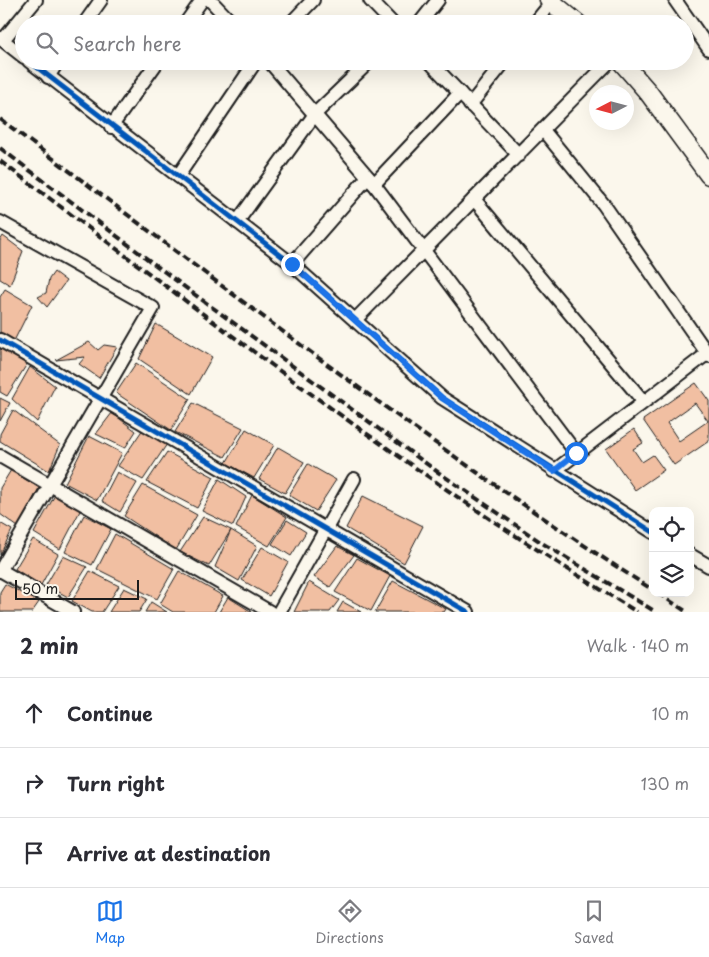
<!DOCTYPE html>
<meta charset="utf-8">
<style>
:root{--surface:#fff;--page:#f2f2f3;--text:#2b2b33;--muted:#7c7c81;--line:#e1e1e2;--accent:#1a73e8}
body{margin:0;font-family:"Playpen Sans",sans-serif;background:var(--page);color:var(--text)}
.controls{position:absolute;right:15px;bottom:15px;display:grid;overflow:hidden;border-radius:10px;box-shadow:0 5px 20px #0002}
.controls button{width:45px;height:45px;display:grid;place-items:center;padding:0;border:0;border-bottom:1px solid var(--line);background:var(--surface);color:var(--text);font:25px sans-serif}
.compass{position:absolute;left:589px;top:85px;width:45px;height:45px;border-radius:50%;background:var(--surface);box-shadow:0 5px 20px #0002;rotate:264deg}
.scale{position:absolute;left:15px;bottom:12px;width:124px;box-sizing:border-box;padding-left:5px;border:2px solid #1c1c1c;border-top:0;font-size:14px;line-height:18px;white-space:nowrap;color:#1c1c1c;-webkit-text-stroke:4px #fbf7ec;paint-order:stroke}
.stop{position:absolute;width:15px;height:15px;margin:-11px;border:4px solid #1a73e8;border-radius:50%;background:#fff}
.stop.end{background:#1a73e8;border-color:#fff;box-shadow:0 1px 5px #0008}
.list{margin:0;padding:0;list-style:none}
h2{display:flex;justify-content:space-between;align-items:center;height:65px;margin:0;padding:0 20px;font-size:21px}
h2 small{font-size:16px;font-weight:400;color:var(--muted)}
.list li{display:grid;grid-template-columns:32px 1fr auto;gap:15px;align-items:center;box-sizing:border-box;height:70px;padding:0 20px;border-top:1px solid var(--line)}
.list b{display:block;font-size:19px;white-space:nowrap}
.list em{font-size:16px;font-style:normal;color:var(--muted)}
.icon{flex:none;width:28px;height:28px;fill:none;stroke:currentColor;stroke-width:2;stroke-linecap:round;stroke-linejoin:round}
.map{position:relative;flex:none;width:709px;height:612px;overflow:hidden}
.search{position:absolute;background:var(--surface);box-shadow:0 5px 20px #0002;left:15px;right:15px;top:15px;height:55px;display:flex;align-items:center;gap:12px;box-sizing:border-box;padding:0 18px;border-radius:28px;color:var(--muted);font-size:19px}
.sheet{height:275px;background:var(--surface)}
nav{display:flex;justify-content:space-around;align-items:center;box-sizing:border-box;height:70px;border-top:1px solid var(--line);background:var(--surface);font-size:14px;color:var(--muted)}
nav a{display:grid;justify-items:center;gap:2px}
nav .on{color:var(--accent)}
.map>svg:first-child{display:block}
.building{fill:#f1bfa2;stroke:#1c1c1c;fill-rule:evenodd}
.lines{fill:none;stroke-linecap:round;stroke-linejoin:round}
.street-casing{stroke:#1c1c1c;stroke-width:16}
.secondary-casing{stroke:#1c1c1c;stroke-width:21}
.street{stroke:#fbf7ec;stroke-width:12}
.secondary{stroke:#fbf7ec;stroke-width:18}
.rail{stroke:#1c1c1c;stroke-width:4;stroke-dasharray:8 4;stroke-linecap:butt}
.cycleway-casing{stroke:#fbf7ec;stroke-width:8}
.cycleway{stroke:#0057b8;stroke-width:5}
.route{stroke:#1a73e8;stroke-width:6}
</style>
<div class="map">
<svg width="709" height="612" viewBox="0 0 709 612">
<rect width="100%" height="100%" fill="#fbf7ec"/>
<filter id="ink" filterUnits="userSpaceOnUse"><feTurbulence type="fractalNoise" baseFrequency=".02" numOctaves="2"/><feDisplacementMap in="SourceGraphic" scale="10" xChannelSelector="R" yChannelSelector="G"/><feConvolveMatrix kernelMatrix="1 2 1 2 8 2 1 2 1" color-interpolation-filters="sRGB"/></filter>
<g filter="url(#ink)">
<g class="building">
<polygon points="3,236 23,251 10,285 0,279 0,241"/>
<polygon points="54,272 66,281 47,307 38,297 46,293 49,279"/>
<polygon points="5,289 32,305 14,341 0,332 0,297"/>
<polygon points="156,324 212,357 191,394 139,359"/>
<polygon points="89,342 98,350 104,345 117,347 99,378 79,364 85,357 56,360"/>
<polygon points="0,348 27,364 7,396 0,392"/>
<polygon points="136,363 190,399 171,430 116,393"/>
<polygon points="30,367 55,386 37,422 12,399"/>
<path d="M696 383 709 401V441L674 465 643 420ZM695 403 708 421 679 441 667 423Z"/>
<polygon points="0,398 10,403 0,421"/>
<polygon points="193,403 243,428 225,457 175,432"/>
<polygon points="13,410 60,445 49,471 0,441 0,434"/>
<polygon points="112,413 136,431 125,448 96,434"/>
<polygon points="143,429 167,444 143,480 118,466"/>
<polygon points="246,429 274,445 254,478 226,463"/>
<polygon points="634,429 643,443 633,449 642,462 653,455 664,470 635,490 606,449"/>
<polygon points="89,436 122,453 97,500 65,483"/>
<polygon points="278,447 304,462 285,493 259,479"/>
<polygon points="167,452 214,477 197,508 147,482"/>
<polygon points="308,464 336,480 316,511 289,495"/>
<polygon points="11,470 39,488 18,527 0,514 0,488"/>
<polygon points="117,472 137,483 120,512 102,501"/>
<polygon points="219,479 246,497 233,526 202,511"/>
<polygon points="143,485 197,515 176,550 124,516"/>
<polygon points="55,495 81,509 60,549 34,533"/>
<polygon points="252,495 287,517 269,546 236,527"/>
<polygon points="363,496 423,526 404,563 346,528"/>
<polygon points="84,515 111,529 92,565 65,552"/>
<polygon points="203,517 231,530 209,566 180,552"/>
<polygon points="287,520 306,532 291,556 272,544"/>
<polygon points="0,523 12,530 0,555"/>
<polygon points="231,530 257,546 239,581 215,567"/>
<polygon points="115,534 174,569 157,599 97,569"/>
<polygon points="33,539 58,554 41,585 15,569"/>
<polygon points="337,546 354,555 330,587 314,577"/>
<polygon points="262,547 288,562 269,596 242,580"/>
<polygon points="63,556 87,567 68,597 46,585"/>
<polygon points="357,558 390,576 371,611 335,592"/>
<polygon points="90,571 119,586 102,612 92,612 72,601"/>
<polygon points="179,571 223,596 214,612 173,612 160,604"/>
<polygon points="393,581 446,609 444,612 375,612"/>
<polygon points="309,582 339,600 330,612 294,612"/>
<polygon points="5,584 39,602 32,612 0,612 0,592"/>
<polygon points="124,588 147,599 139,612 109,612"/>
<polygon points="228,597 252,612 219,612"/>
<polygon points="151,602 167,612 145,612"/>
<polygon points="343,602 361,612 337,612"/>
</g>
<g class="lines">
<defs>
<g id="street">
<polyline points="210,0 233,24"/>
<polyline points="370,0 393,24"/>
<polyline points="675,0 709,49"/>
<polyline points="84,24 101,0"/>
<polyline points="185,24 202,0"/>
<polyline points="290,24 313,0"/>
<polyline points="419,24 438,0"/>
<polyline points="534,24 552,2"/>
<polyline points="0,38 24,57"/>
<polyline points="3,40 36,0"/>
<polyline points="29,61 292,264 442,398 653,532"/>
<polyline points="269,61 374,184 576,453"/>
<polyline points="429,61 519,155"/>
<polyline points="48,77 58,61"/>
<polyline points="470,105 505,61"/>
<polyline points="111,127 158,61"/>
<polyline points="543,130 604,205 709,356"/>
<polyline points="178,176 256,61"/>
<polyline points="374,184 460,93"/>
<polyline points="474,199 643,401"/>
<polyline points="0,222 153,308 0,571"/>
<polyline points="237,222 315,114 370,61"/>
<polyline points="292,264 368,177"/>
<polyline points="355,320 610,61"/>
<polyline points="0,340 468,612"/>
<polyline points="0,456 270,612"/>
<polyline points="554,471 708,353"/>
<polyline points="690,555 709,566"/>
<polyline points="0,570 73,612"/>
<polyline points="279,612 354,479"/>
</g>
<g id="secondary">
<polyline points="549,0 578,24"/>
<polyline points="621,61 648,92 709,175"/>
</g>
</defs>
<use href="#street" class="street-casing"/>
<use href="#secondary" class="secondary-casing"/>
<use href="#street" class="street"/>
<use href="#secondary" class="secondary"/>
<g class="rail">
<path d="M0 119C215 279 426 446 653 590"/>
<polyline points="0,148 194,294 435,470 542,543 656,612"/>
<path d="M0 161C144 269 287 380 436 482 501 528 569 570 637 612"/>
<polyline points="658,593 687,612"/>
</g>
<defs>
<g id="cycleway">
<polyline points="29,61 292,264 442,398 653,532"/>
<polyline points="0,340 468,612"/>
</g>
</defs>
<use href="#cycleway" class="cycleway-casing"/>
<use href="#cycleway" class="cycleway"/>
</g>
</g>
<g class="lines" filter="url(#ink)">
<polyline class="route" points="292,264 442,398 554,471 576,453"/>
</g>
</svg>
<div class="controls">
<button><svg class="icon" aria-label="locate" viewBox="0 0 24 24"><circle cx="12" cy="12" r="6"/><path d="M12 2v4M12 18v4M2 12h4M18 12h4"/></svg></button>
<button><svg class="icon" aria-label="layers" viewBox="0 0 24 24"><path d="M12 4l9 5-9 5-9-5zM3 14l9 5 9-5"/></svg></button>
</div>
<svg class="compass" viewBox="-18 -18 36 36"><path d="M0-13l5 13h-10z" fill="#e53935"/><path d="M0 13l5-13h-10z" fill="#7c7c81"/></svg>
<div class="scale">50 m</div>
<div class="stop" style="left:576px;top:453px"></div>
<div class="stop end" style="left:292px;top:264px"></div>
<div class="search"><svg class="icon" aria-label="search" viewBox="0 0 24 24"><circle cx="10" cy="10" r="6"/><path d="M15 15l6 6"/></svg>Search here</div>
</div>
<section class="sheet">
<h2>2 min<small>Walk · 140 m</small></h2>
<ul class="list">
<li><svg class="icon" aria-label="ahead" viewBox="0 0 24 24"><path d="M12 20V5M6 11l6-6 6 6"/></svg><div><b>Continue</b></div><em>10 m</em></li>
<li><svg class="icon" aria-label="right" viewBox="0 0 24 24"><path d="M7 20v-9h11M14 6l5 5-5 5"/></svg><div><b>Turn right</b></div><em>130 m</em></li>
<li><svg class="icon" aria-label="arrive" viewBox="0 0 24 24"><path d="M6 21V4h12l-3 4 3 4H6"/></svg><div><b>Arrive at destination</b></div></li>
</ul>
</section>
<nav>
<a class="on"><svg class="icon" aria-label="map" viewBox="0 0 24 24"><path d="M3 6l6-2 6 2 6-2v14l-6 2-6-2-6 2zM9 4v14M15 6v14"/></svg>Map</a>
<a><svg class="icon" aria-label="directions" viewBox="0 0 24 24"><path d="M12 3l9 9-9 9-9-9zM9 14v-3h6M13 9l2 2-2 2"/></svg>Directions</a>
<a><svg class="icon" aria-label="saved" viewBox="0 0 24 24"><path d="M7 4h10v16l-5-4-5 4z"/></svg>Saved</a>
</nav>
